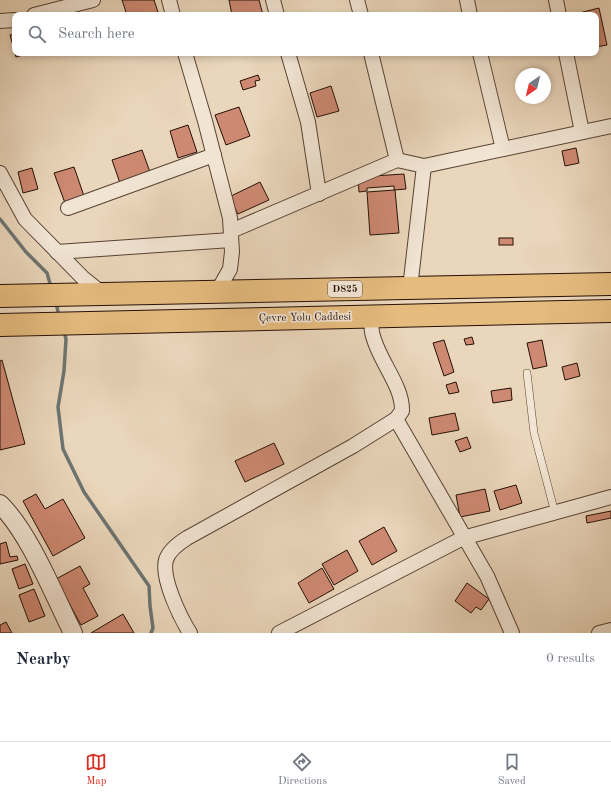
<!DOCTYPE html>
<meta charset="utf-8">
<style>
:root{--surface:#fff;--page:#f2f2f3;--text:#1f2937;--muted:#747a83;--line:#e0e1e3;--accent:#d93025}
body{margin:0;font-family:"Old Standard TT",serif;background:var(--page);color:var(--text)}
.compass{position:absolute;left:515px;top:68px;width:36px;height:36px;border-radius:50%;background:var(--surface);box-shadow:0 2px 6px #0003;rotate:215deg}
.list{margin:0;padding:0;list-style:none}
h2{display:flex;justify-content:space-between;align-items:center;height:52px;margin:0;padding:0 16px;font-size:17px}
h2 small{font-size:13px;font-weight:400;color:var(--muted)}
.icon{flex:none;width:22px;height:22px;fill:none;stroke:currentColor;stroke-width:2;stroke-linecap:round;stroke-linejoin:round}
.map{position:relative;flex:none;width:611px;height:633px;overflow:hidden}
.search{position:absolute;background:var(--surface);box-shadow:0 2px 6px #0003;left:12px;right:12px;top:12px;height:44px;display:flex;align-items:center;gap:10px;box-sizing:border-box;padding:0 14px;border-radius:8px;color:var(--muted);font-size:15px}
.sheet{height:108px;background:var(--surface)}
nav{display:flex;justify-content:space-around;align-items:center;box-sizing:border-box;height:56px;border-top:1px solid var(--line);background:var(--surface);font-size:11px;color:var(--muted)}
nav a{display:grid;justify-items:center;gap:2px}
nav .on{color:var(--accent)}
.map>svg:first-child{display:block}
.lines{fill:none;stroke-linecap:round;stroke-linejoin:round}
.stream{stroke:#6c7472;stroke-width:3.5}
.building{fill:#cd8972;stroke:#261007}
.service-casing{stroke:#574234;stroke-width:8}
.minor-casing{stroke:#574234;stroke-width:16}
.tertiary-casing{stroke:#574234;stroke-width:20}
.trunk-casing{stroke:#261007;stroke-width:24}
.service{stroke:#f1e4d3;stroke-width:7}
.minor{stroke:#f1e4d3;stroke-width:14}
.tertiary{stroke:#f1e4d3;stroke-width:18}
.trunk{stroke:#e5bb7e;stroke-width:22}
.labels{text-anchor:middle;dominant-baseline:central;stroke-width:3.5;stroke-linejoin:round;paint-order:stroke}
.shield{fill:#f1e4d3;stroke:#635044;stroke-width:1}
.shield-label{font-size:10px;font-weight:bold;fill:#261007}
.street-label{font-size:11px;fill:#261007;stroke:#f1e4d3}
</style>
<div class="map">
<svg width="611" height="633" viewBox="0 0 611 633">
<rect width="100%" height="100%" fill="#ead6bb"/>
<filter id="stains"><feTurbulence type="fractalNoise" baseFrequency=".005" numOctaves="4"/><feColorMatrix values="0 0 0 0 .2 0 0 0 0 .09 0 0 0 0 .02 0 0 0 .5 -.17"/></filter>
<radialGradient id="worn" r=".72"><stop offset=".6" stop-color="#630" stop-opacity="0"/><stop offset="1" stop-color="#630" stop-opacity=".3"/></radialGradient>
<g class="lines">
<g class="stream">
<polyline points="0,219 26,252 47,273 51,287"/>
<polyline points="56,303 59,316"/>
<polyline points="64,331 66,339 64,371 58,407 63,449 84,492 149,586 150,606 153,628 151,633"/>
</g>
</g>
<g class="building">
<polygon points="122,0 154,0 159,15 127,15"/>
<polygon points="229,0 259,0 263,15 232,15"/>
<polygon points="599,8 607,45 596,47 596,15 571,15"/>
<polygon points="15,34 15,53 10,35"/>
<polygon points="15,53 30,53 16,57"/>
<polygon points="258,75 260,80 255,81 256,86 243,90 240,81"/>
<polygon points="331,86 339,111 317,117 310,93"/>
<polygon points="239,107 250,136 226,145 215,115"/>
<polygon points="188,125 197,152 178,158 170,131"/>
<polygon points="576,148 579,163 565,166 562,151"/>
<polygon points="142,150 150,172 120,183 112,160"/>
<polygon points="74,167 84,196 65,203 54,173"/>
<polygon points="32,168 38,189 23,193 18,172"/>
<polygon points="404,174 406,189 394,190 394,186 367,188 367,191 359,192 358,177"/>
<polygon points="260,182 269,200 238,214 229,197"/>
<polygon points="395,190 399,233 370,235 367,192"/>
<rect x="499" y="238" width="14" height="7"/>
<polygon points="472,337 474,344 466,345 464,339"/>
<polygon points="444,340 454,372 444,376 433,343"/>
<polygon points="542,340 547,366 533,369 527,343"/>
<polygon points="2,360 25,444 0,450 0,361"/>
<polygon points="577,363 580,376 565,380 562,367"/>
<polygon points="456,382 459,392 449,394 446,385"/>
<polygon points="511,388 512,400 493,403 491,391"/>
<polygon points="455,413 459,430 432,435 429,418"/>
<polygon points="467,437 471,448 460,452 455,441"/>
<polygon points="274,443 284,464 245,482 235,461"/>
<polygon points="516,485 522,503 500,510 494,491"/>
<polygon points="485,489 490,511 460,517 456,495"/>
<polygon points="36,494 45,509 63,499 85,538 53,556 23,501"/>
<polygon points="611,511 611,518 587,523 586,516"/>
<polygon points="384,527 397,551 372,565 359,541"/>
<polygon points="6,542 10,557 17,556 18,560 0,564 0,544"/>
<polygon points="347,550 358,571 334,585 322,564"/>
<polygon points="25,564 33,584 19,589 12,569"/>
<polygon points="80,566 90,584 83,588 98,616 81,625 56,579"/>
<polygon points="322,568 334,589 309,603 298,583"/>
<polygon points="467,583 489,599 481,610 476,607 471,613 455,601"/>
<polygon points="34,589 45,616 29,622 19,595"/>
<polygon points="123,614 134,633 91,633"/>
<polygon points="6,622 12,633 0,633 0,625"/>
</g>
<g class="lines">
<defs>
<polyline id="service" points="527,373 534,433 555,513"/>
<g id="minor">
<polyline points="169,0 173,15"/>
<polyline points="273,0 277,15"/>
<polyline points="357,0 361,15"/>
<polyline points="467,0 470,15"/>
<polyline points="556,0 559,15"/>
<polyline points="34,15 93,0"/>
<polyline points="0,21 15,20"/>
<polyline points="185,53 205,121 230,218 232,252 230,269 217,292"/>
<polyline points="288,53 308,122 319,194"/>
<polyline points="371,53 397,160"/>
<polyline points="480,53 503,149"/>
<polyline points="566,53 582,132"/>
<polyline points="0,173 25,219 83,278 103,294"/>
<polyline points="68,208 214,155"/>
<polyline points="231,231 397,160 424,166"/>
<polyline points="57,252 231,240"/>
<polyline points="410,288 424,166 611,126"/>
<polyline points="396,419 487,576 512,633"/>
<path d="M190 633C180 617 161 578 166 560 169 550 179 543 187 538L353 446 396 419 402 411C403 385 377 359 372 332 371 327 372 322 372 317"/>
<polyline points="279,633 463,538 611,497"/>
<polyline points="599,633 611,630"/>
</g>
<path id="tertiary" d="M0 504C30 534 53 593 73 633"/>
<g id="trunk">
<polyline points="0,296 611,284"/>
<polyline points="0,325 611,311"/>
</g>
</defs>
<use href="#service" class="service-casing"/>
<use href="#minor" class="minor-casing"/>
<use href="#tertiary" class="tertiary-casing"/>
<use href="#trunk" class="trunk-casing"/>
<use href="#service" class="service"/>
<use href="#minor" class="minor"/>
<use href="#tertiary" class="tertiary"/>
<use href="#trunk" class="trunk"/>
</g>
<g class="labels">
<rect class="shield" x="328" y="281" width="34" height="16" rx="3"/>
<g class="shield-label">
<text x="345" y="289">D825</text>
</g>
<g class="street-label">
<text transform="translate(305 318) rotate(-1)">Çevre Yolu Caddesi</text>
</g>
</g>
<rect width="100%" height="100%" filter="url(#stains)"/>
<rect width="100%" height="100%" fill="url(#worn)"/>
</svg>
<svg class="compass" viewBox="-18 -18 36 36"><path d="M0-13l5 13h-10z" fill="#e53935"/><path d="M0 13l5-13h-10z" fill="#747a83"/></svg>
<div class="search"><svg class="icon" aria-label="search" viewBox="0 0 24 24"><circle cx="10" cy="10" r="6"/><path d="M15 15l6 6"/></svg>Search here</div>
</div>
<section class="sheet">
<h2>Nearby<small>0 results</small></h2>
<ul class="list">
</ul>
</section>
<nav>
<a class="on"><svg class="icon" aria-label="map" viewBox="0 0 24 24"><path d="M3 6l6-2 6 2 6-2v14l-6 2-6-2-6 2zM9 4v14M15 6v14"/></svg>Map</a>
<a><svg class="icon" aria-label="directions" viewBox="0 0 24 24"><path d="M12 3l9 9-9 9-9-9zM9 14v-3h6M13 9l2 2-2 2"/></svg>Directions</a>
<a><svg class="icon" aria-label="saved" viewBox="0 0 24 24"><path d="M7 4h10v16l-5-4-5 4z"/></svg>Saved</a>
</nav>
